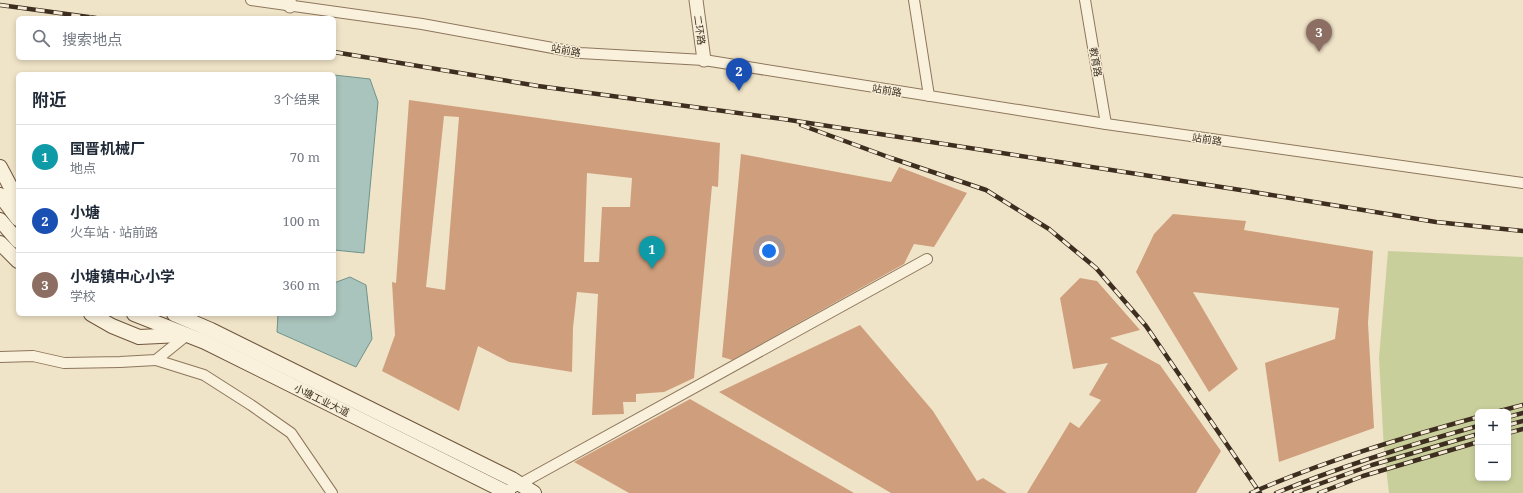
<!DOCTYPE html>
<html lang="zh">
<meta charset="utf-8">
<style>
:root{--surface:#fff;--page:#f2f2f3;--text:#1f2937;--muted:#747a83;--line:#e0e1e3;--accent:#9e2a2b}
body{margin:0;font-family:"Noto Serif","Noto Sans SC",serif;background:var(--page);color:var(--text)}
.controls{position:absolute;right:12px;bottom:12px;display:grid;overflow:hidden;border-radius:6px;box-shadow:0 2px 6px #0003}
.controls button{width:36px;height:36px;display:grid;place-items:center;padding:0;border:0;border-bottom:1px solid var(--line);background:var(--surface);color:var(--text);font:20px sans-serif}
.you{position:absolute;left:769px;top:251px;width:14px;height:14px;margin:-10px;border:3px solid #fff;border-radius:50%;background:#1a73e8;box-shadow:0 0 0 6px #1a73e833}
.badge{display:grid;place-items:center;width:26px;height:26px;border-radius:50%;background:var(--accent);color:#fff;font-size:13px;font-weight:700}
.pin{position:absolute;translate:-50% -33px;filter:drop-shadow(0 1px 2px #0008)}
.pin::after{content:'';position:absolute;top:21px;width:14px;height:12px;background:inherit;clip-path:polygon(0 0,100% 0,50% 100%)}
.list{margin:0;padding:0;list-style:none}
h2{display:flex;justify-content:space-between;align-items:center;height:52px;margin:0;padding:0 16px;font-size:17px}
h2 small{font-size:13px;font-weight:400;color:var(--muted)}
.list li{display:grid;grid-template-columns:26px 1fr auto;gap:12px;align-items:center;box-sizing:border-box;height:64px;padding:0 16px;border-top:1px solid var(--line)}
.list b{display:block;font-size:15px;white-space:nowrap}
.list p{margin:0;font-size:13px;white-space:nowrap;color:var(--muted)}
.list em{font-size:13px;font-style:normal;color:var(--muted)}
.icon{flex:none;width:22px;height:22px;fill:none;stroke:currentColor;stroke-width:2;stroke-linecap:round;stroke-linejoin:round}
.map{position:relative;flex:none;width:1523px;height:493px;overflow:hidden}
.search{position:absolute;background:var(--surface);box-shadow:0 2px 6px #0003;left:16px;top:16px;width:320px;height:44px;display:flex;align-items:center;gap:10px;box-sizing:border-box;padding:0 14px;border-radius:6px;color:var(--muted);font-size:15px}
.panel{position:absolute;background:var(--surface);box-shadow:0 2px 6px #0003;left:16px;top:72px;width:320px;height:244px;border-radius:6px}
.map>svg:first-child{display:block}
.green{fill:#c9cf9b;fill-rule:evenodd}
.water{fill:#a9c4bc;stroke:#6f938a}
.building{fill:#cf9f7d;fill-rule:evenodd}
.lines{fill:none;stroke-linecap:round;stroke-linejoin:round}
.minor-casing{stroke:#8d765c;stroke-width:12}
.tertiary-casing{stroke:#8d765c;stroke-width:15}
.secondary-casing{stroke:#6f573f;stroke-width:16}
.minor{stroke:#faf1dc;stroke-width:10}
.tertiary{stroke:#faf1dc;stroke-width:13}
.secondary{stroke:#faf1dc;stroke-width:14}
.rail-casing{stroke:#3d2e20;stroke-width:4.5}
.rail{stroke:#f7eed8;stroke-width:3;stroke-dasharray:9;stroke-linecap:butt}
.labels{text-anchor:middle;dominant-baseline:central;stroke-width:3;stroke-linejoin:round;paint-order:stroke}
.street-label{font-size:10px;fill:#3d2e20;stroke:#f7eed8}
</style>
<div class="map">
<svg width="1523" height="493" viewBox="0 0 1523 493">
<rect width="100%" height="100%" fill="#f0e4c8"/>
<path class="green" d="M1388 251 1523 257V493H1389L1384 451 1379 358ZM1478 412H1508V478H1478Z"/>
<g class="water">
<polygon points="334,75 370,79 378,102 364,253 334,250"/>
<polygon points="350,277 366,285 372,339 356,367 277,332 278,314 334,314 334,283"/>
</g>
<g class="building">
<path d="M409 100 720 143 718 187 712 186 694 378 664 392 636 394V402H623L624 414 592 415 598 294 577 292 573 328 572 372 509 362 478 346 459 411 382 371 395 335 392 282 396 283ZM444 116 459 117 445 290 426 287ZM587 173 632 178 630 207H602L599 262H584Z"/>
<polygon points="741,154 891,182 899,167 967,193 934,247 914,244 904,264 732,360 722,357"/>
<polygon points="1173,214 1246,221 1244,230 1373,251 1368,323 1374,428 1279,462 1265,363 1335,339 1339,308 1193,292 1238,369 1209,392 1136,272 1154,234"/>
<polygon points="1080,278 1097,281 1140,330 1110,338 1160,365 1221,451 1196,493 1027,493 1070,422 1079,428 1101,400 1089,395 1108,363 1073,369 1060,298"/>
<polygon points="860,325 933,411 977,481 983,478 1007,493 891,493 719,392"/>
<polygon points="690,399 854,493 629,493 574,462"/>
</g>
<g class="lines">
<defs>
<g id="minor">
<polyline points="251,0 422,24 580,53 704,60 1106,124 1523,183"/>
<polyline points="914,0 929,96"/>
<polyline points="1085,0 1106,124"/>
<polyline points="0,357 33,356 64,363 120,362 156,360 187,335"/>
<polyline points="156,360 204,375 251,405 291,433 332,493"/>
<polyline points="502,493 520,484 927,259"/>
</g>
<g id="tertiary">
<polyline points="289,0 290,6"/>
<polyline points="696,0 704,60"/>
</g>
<g id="secondary">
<polyline points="0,167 18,201"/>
<polyline points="0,195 18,219"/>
<polyline points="0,220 18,241"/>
<polyline points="0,243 18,261"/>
<polyline points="91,314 112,326 139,337 181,335"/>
<polyline points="134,314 205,342 508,493"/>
<polyline points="174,314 211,330 512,479 534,493"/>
</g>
</defs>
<use href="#minor" class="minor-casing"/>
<use href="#tertiary" class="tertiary-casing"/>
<use href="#secondary" class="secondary-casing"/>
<use href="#minor" class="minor"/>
<use href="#tertiary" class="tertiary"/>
<use href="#secondary" class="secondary"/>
<defs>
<g id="rail">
<polyline points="0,5 96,18"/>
<polyline points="334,52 538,86 783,119 1247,191 1436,222 1523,231"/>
<polyline points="801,125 891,158 986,190 1049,229 1096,268 1146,326 1260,493"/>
<polyline points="1496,412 1523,405"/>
<polyline points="1508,417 1523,413"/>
<polyline points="1508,425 1523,421"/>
<polyline points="1508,433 1523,429"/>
<path d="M1251 493C1324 461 1402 438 1478 417"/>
<path d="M1276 493C1342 466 1409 445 1478 426"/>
<polyline points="1294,493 1372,465 1478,434"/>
<polyline points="1319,493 1363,476 1478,442"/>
</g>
</defs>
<use href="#rail" class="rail-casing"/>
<use href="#rail" class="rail"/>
</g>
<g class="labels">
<g class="street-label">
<text transform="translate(700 30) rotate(82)">二环路</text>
<text transform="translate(566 50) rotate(10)">站前路</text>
<text transform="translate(1096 62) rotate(80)">教育路</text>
<text transform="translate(887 90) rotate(9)">站前路</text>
<text transform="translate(1207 139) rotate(8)">站前路</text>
<text transform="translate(322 400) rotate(26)">小塘工业大道</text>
</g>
</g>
</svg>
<div class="controls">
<button>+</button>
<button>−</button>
</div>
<div class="you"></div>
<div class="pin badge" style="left:652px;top:269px;background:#0f9aa8">1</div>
<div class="pin badge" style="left:739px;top:91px;background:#1a4fb4">2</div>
<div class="pin badge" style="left:1319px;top:52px;background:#8d6e63">3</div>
<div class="search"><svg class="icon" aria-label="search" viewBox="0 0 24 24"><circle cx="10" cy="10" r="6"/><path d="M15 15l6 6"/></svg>搜索地点</div>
<section class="panel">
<h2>附近<small>3个结果</small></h2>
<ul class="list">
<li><span class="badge" style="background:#0f9aa8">1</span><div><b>国晋机械厂</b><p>地点</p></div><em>70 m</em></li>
<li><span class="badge" style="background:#1a4fb4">2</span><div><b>小塘</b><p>火车站 · 站前路</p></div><em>100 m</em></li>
<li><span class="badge" style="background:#8d6e63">3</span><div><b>小塘镇中心小学</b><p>学校</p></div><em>360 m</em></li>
</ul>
</section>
</div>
